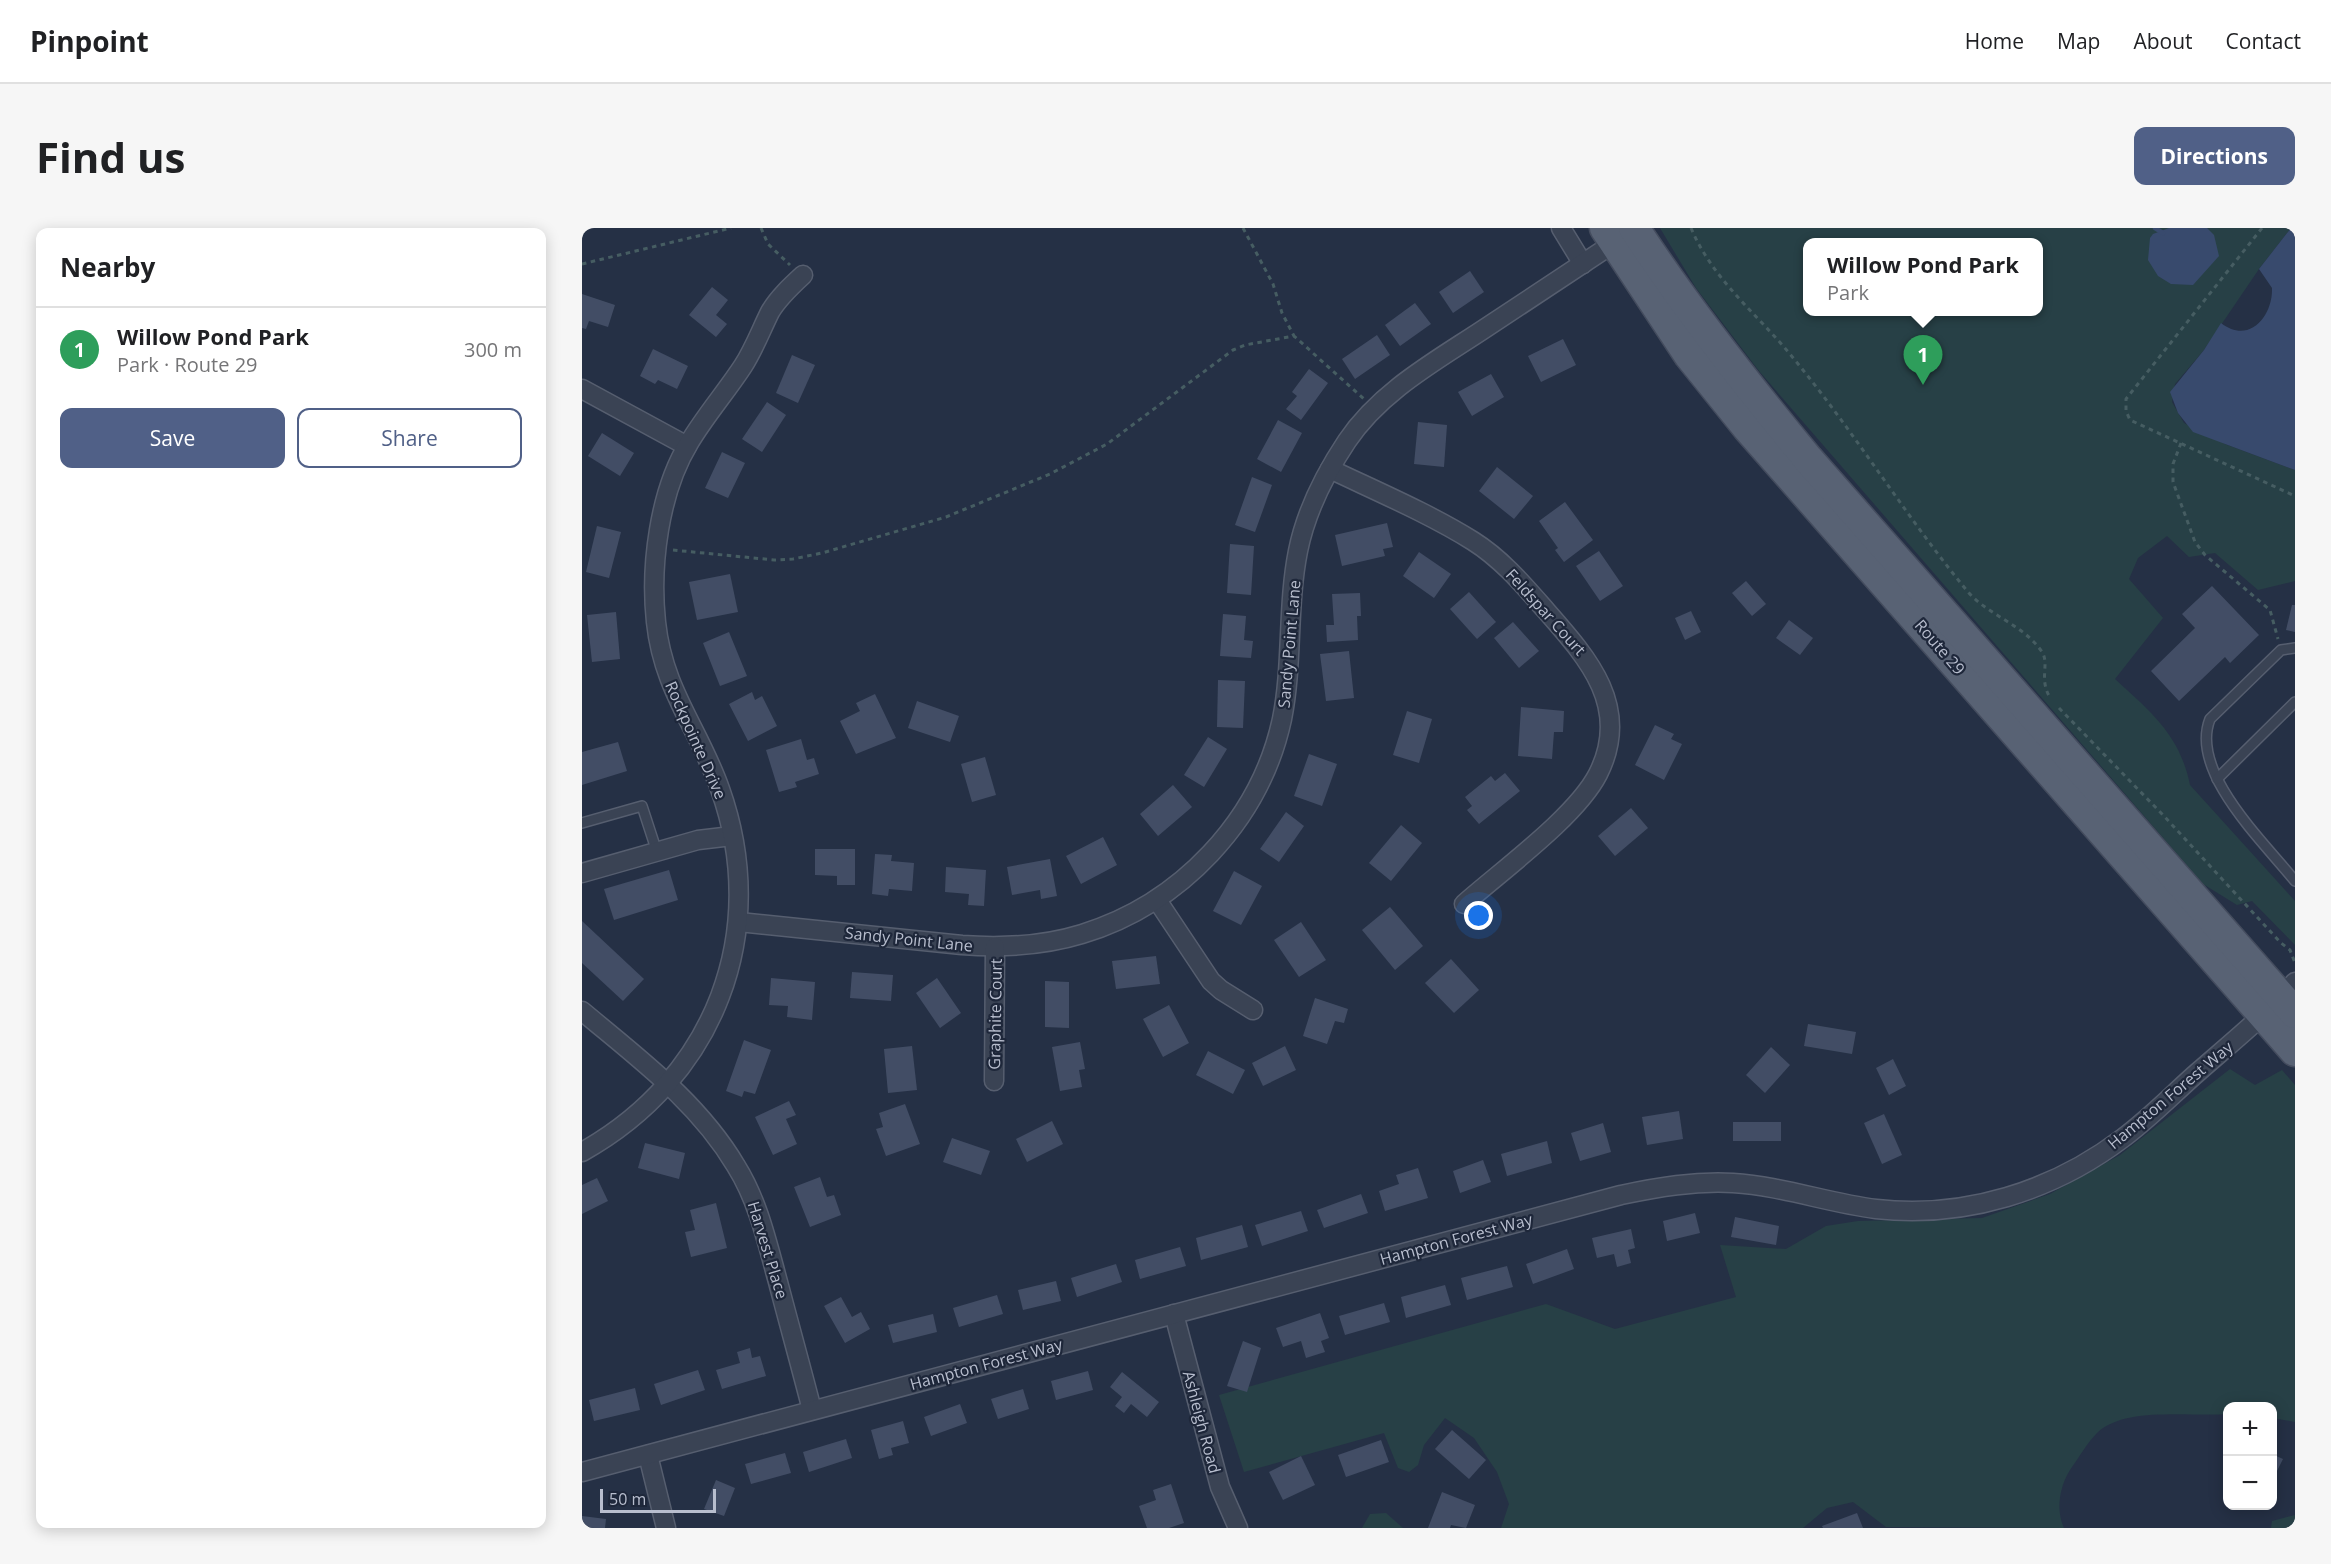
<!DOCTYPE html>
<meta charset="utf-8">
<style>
:root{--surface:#fff;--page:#f6f6f6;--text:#202124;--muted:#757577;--line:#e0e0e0;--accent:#506087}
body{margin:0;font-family:"Open Sans",sans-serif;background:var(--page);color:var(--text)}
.controls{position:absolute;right:18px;bottom:18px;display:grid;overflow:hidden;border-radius:12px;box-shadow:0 3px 15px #0003}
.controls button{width:54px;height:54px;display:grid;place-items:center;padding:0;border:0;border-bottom:2px solid var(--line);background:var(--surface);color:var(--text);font:30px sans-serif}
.scale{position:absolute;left:18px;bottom:15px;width:116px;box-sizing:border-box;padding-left:6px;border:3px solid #b8bece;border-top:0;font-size:16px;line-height:21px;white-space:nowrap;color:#b8bece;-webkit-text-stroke:4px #1e273a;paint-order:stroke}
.you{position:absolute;left:897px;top:688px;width:21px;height:21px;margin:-15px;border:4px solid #fff;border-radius:50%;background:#1a73e8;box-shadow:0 0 0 9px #1a73e833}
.badge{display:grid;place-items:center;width:39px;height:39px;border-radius:50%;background:var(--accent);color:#fff;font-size:20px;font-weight:700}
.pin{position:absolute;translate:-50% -50px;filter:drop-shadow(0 2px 3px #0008)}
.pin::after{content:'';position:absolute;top:32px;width:21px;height:18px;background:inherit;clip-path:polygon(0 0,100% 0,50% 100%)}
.popup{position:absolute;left:1221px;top:10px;width:240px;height:78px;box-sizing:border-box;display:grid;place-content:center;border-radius:12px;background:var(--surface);filter:drop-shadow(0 2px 4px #0005);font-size:20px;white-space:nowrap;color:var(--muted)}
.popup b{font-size:22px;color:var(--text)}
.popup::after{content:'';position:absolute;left:50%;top:100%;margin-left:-12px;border:12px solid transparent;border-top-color:var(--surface)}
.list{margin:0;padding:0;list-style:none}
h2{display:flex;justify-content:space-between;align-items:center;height:78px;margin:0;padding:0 24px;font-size:26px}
h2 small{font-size:20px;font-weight:400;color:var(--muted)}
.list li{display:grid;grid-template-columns:39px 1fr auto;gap:18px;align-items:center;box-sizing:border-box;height:84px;padding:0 24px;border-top:2px solid var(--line)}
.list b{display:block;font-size:22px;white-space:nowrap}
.list p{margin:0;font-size:20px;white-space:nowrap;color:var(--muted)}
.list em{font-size:20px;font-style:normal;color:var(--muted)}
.actions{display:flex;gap:12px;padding:18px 24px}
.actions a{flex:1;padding:14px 0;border:2px solid var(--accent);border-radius:12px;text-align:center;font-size:21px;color:var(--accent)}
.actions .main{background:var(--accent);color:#fff}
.map{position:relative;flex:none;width:1713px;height:1300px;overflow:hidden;border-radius:12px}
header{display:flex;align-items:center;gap:36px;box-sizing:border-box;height:84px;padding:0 30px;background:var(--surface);border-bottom:2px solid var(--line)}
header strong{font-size:28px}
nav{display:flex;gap:33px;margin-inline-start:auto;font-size:21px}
.intro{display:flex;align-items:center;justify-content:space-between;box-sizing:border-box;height:144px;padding:0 36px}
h1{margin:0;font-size:42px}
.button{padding:15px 27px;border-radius:12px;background:var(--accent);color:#fff;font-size:21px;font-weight:700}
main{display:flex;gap:36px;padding:0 36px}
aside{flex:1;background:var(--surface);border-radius:12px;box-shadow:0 3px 15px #0003}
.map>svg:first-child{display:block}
.green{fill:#274046;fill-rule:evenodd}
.water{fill:#384a6d}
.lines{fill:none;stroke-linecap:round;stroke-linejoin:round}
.stream{stroke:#384a6d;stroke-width:4.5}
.building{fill:#424d65}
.service-casing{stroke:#565e6f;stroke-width:12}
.minor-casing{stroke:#565e6f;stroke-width:21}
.primary-casing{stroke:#444c5e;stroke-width:33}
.path{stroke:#465d62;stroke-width:3;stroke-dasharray:4.5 4.5;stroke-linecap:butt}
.service{stroke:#3a4354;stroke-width:9}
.minor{stroke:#3a4354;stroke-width:18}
.primary{stroke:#586274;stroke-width:30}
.labels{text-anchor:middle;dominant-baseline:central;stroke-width:4.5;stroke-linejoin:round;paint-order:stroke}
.street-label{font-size:16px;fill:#b8bece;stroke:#1e273a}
</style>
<header>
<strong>Pinpoint</strong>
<nav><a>Home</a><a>Map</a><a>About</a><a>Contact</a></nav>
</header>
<div class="intro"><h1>Find us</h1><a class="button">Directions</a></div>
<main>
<aside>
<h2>Nearby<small></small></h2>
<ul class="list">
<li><span class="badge" style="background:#2e9e5b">1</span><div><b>Willow Pond Park</b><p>Park · Route 29</p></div><em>300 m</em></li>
</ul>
<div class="actions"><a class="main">Save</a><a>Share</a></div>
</aside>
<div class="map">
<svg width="1713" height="1300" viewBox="0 0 1713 1300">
<rect width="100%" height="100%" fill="#253045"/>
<g class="green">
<path d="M1078 0H1709L1677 41 1622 122 1593 156 1590 174 1602 195 1643 216 1713 242V353L1676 362 1633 325 1607 329 1585 308 1556 330 1547 351 1581 390 1533 451C1569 484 1598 507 1608 557L1713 673V717L1670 673 1655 677 1621 656 1177 143 1114 60ZM1226 15H1456V84H1226Z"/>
<path d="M1648 841 1673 857 1700 842 1713 857V1194L1691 1190 1690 1178H1646L1645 1186C1609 1189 1542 1178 1515 1205 1505 1215 1498 1228 1490 1239 1478 1256 1473 1281 1482 1300L1304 1299 1271 1274 1245 1280 1221 1300H919L927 1276 915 1244 892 1210 863 1190 842 1217 836 1237 827 1244 816 1240 802 1205 662 1244 637 1167 964 1076 1033 1101 1154 1069 1138 1017 1204 1021 1244 998 1276 993 1400 990 1468 966 1538 927Z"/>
<polygon points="804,1285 821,1300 780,1300 788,1286"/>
<polygon points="1713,1287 1713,1300 1689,1300 1690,1293"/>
</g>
<g class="water">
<polygon points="1587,0 1625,0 1632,7 1637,28 1611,57 1589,56 1576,48 1566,32 1568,10 1571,6"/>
<path d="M1709 0H1713V242L1611 204 1596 185 1588 164 1622 122 1639 95C1667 117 1691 88 1690 60L1677 41Z"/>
</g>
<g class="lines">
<polyline class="stream" points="1573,0 1581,5"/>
</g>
<g class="building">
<polygon points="888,43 902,64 871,85 857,64"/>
<polygon points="130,59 146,72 134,87 145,96 134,109 107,87"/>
<polygon points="0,66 33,77 26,99 7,93 4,101 0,100"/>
<polygon points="833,75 849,96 818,118 803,97"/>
<polygon points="795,107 808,127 773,151 760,131"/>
<polygon points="981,111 994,137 959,154 946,128"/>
<polygon points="71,121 106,138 95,161 76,152 73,156 58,148"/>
<polygon points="210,127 233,137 216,175 194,165"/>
<polygon points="727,141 746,155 719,192 704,181 715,168 710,164"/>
<polygon points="909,146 922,169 890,188 876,164"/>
<polygon points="185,174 204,187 180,224 160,211"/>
<polygon points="696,192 720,205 699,244 675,231"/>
<polygon points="836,194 865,197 862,239 832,236"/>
<polygon points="20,205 52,225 38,248 6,228"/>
<polygon points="140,224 163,235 146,270 123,260"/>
<polygon points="915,239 951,268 932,291 897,263"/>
<polygon points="670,249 690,257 673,304 653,297"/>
<polygon points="983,274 1011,312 982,334 973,322 976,320 957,293"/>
<polygon points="805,295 811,319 801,321 803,328 760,338 753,307"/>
<polygon points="15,298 39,304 27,350 4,344"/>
<polygon points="648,316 672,318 669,367 645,365"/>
<polygon points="1017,323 1041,358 1018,373 994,338"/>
<polygon points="837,324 869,346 852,370 821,348"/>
<polygon points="148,346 156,384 115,392 107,354"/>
<polygon points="1164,353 1184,376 1170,388 1150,365"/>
<polygon points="1630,358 1677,407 1648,435 1643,429 1597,473 1569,443 1613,400 1600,386"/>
<polygon points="887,364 914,394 895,411 868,381"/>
<polygon points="778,365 779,388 775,388 776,412 745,414 744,397 752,397 750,366"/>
<polygon points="1710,377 1713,377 1713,404 1704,402"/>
<polygon points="1109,383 1119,404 1103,412 1093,390"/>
<polygon points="34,384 38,431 10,434 5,387"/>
<polygon points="641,386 664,388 662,412 671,413 669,430 638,428"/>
<polygon points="1207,392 1231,410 1218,427 1194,410"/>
<polygon points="931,394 957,423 937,440 912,410"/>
<polygon points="147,404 165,448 138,458 121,415"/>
<polygon points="767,423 772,470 744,473 738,426"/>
<polygon points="636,452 663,453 661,500 635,499"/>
<polygon points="170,464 173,472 180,468 195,498 166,513 147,476"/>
<polygon points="293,466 314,510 274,526 258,493 278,483 274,475"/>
<polygon points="335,473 377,488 368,514 326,500"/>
<polygon points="939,479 982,483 981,504 972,504 970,531 936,528"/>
<polygon points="825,483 850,491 837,535 811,527"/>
<polygon points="1073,497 1092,506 1089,511 1100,516 1082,552 1053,537"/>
<polygon points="626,509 645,521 622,559 602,547"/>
<polygon points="219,511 225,532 232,530 237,546 213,554 215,559 197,564 184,522"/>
<polygon points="36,514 45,543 0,557 0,524"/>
<polygon points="727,526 755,536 740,578 712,568"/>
<polygon points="403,529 414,567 390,574 379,536"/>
<polygon points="923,545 938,563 897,596 885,582 890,578 883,569 909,548 913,553"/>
<polygon points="591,557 610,579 576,608 558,586"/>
<polygon points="1049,580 1066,600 1033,628 1016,608"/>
<polygon points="704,584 722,598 697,634 678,621"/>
<polygon points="819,597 840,615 809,653 787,635"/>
<polygon points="521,609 535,637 499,656 484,628"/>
<polygon points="233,621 273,621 273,657 255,657 255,648 233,647"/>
<polygon points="293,626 310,627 309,633 332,635 330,663 307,661 306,668 290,666"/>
<polygon points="468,631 475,668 459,671 458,662 430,667 425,639"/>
<polygon points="364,639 404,642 402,678 386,677 387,666 363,664"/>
<polygon points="87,642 96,672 32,692 22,661"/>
<polygon points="652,643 680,658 659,697 631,683"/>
<polygon points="808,679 841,718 813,742 780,702"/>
<polygon points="0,693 62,751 41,773 0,735"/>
<polygon points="719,694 744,732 717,749 692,712"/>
<polygon points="574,728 578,756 534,761 530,733"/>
<polygon points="869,731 897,762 872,785 843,755"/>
<polygon points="270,744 311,747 309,773 268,770"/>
<polygon points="189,750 233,754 230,792 205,789 206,778 187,777"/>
<polygon points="355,750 379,785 358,800 334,765"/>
<polygon points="463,753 487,754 487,800 463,799"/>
<polygon points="733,770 766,781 762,795 753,793 745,816 721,808"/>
<polygon points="587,777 607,815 581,829 561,791"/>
<polygon points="1226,796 1274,804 1270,826 1222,818"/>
<polygon points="162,812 189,822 173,866 162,863 160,869 144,863"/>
<polygon points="498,814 503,841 497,842 500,859 478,863 470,819"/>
<polygon points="330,818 335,862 306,865 302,821"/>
<polygon points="703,818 714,842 681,858 670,835"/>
<polygon points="1189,819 1208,837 1183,865 1164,847"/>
<polygon points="626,823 663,842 651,866 614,847"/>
<polygon points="1311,831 1324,858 1307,867 1294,840"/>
<polygon points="207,873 214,887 204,891 215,916 191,927 173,889"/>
<polygon points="323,876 338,916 304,928 294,901 301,899 297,885"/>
<polygon points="1097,883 1101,911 1065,917 1060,889"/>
<polygon points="1302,886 1320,927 1300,936 1282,895"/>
<polygon points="470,893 481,916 445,934 434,911"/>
<rect x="1151" y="894" width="48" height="19"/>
<polygon points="1021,895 1029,924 998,933 989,905"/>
<polygon points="370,910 408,923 399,947 361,934"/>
<polygon points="965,913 970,935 925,948 919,926"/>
<polygon points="63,915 103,925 97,951 56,940"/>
<polygon points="901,932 909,954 878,965 871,943"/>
<polygon points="836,940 846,970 803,983 797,963 817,956 814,947"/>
<polygon points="238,949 245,969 252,967 259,987 228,999 212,959"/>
<polygon points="15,950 26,973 0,986 0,957"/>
<polygon points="779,966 786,985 742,1000 735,982"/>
<polygon points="134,975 145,1020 109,1029 103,1004 113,1002 108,982"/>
<polygon points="719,983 726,1003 680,1018 673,997"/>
<polygon points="1113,985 1118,1005 1085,1013 1081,993"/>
<polygon points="1153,989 1197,998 1194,1017 1149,1009"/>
<polygon points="660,997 666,1019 619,1032 614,1010"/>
<polygon points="1049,1001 1053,1020 1046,1022 1049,1035 1035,1039 1032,1026 1015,1030 1010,1010"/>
<polygon points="598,1019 604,1038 558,1051 553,1032"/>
<polygon points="985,1021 992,1041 951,1056 944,1036"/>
<polygon points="534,1036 540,1054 495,1069 489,1050"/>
<polygon points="925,1038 931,1059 885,1072 879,1050"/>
<polygon points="474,1053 479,1073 441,1082 436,1062"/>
<polygon points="863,1057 869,1077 824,1090 819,1069"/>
<polygon points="415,1067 421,1086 377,1099 371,1080"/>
<polygon points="259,1069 270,1089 279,1084 288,1101 263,1115 242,1078"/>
<polygon points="802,1075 808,1094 763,1107 757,1088"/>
<polygon points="738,1085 747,1110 739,1113 743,1124 724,1130 719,1113 701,1119 694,1100"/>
<polygon points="351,1086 355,1104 311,1115 306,1097"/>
<polygon points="661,1113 679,1120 665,1164 645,1158"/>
<polygon points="168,1120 170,1130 178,1128 184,1148 140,1161 134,1142 158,1135 155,1124"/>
<polygon points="116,1142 123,1162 79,1177 72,1156"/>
<polygon points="506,1143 511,1162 474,1172 469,1153"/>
<polygon points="540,1144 577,1174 565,1189 549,1176 542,1185 533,1178 540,1169 528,1159"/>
<polygon points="53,1160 58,1182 12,1193 7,1172"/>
<polygon points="441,1161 447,1181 416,1191 409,1171"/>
<polygon points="378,1176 385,1195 349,1208 342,1189"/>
<polygon points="321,1193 327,1215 309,1220 311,1227 297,1231 289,1202"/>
<polygon points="870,1202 904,1232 887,1251 853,1221"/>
<polygon points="264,1211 270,1230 227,1244 221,1224"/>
<polygon points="799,1212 807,1234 764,1249 756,1227"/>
<polygon points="203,1225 209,1245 169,1256 163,1236"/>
<polygon points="1690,1226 1701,1231 1690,1253"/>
<polygon points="719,1228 733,1257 701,1272 687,1244"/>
<polygon points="134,1252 153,1260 142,1288 122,1281"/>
<polygon points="589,1256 602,1295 587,1300 565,1300 557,1278 574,1272 571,1262"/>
<polygon points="860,1264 893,1277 884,1300 869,1297 868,1300 846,1300"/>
<polygon points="1275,1285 1281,1300 1241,1300 1240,1298"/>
<polygon points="0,1288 24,1291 23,1300 0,1300"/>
</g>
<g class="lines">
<defs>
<g id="service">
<path d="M1713 420 1699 422 1628 491C1607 544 1682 614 1713 653"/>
<polyline points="1635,551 1713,474"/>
<polyline points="0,595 60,578 75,624"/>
</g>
<g id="minor">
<polyline points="979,0 1001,36"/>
<polyline points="0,161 105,218"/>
<path d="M748 241C794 263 848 286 891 313 918 330 939 354 960 378 1003 427 1051 477 1016 546 994 589 919 643 882 676"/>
<polyline points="0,645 116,612 150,608"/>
<polyline points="575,672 629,753 639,762 671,782"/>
<path d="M157 694 380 717C421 720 461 718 500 706 598 676 678 593 700 491 711 436 705 378 716 323 724 283 743 246 765 213 798 164 852 134 899 103 944 73 988 44 1032 15"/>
<path d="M0 783C56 830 116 874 154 938 176 973 185 1014 196 1054 207 1096 219 1139 230 1182"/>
<polyline points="412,853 413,719"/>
<path d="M0 924C133 850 189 704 138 561 117 501 81 462 74 394 68 338 77 264 107 215 123 188 144 164 161 138 172 121 179 102 188 84 196 70 209 58 221 47"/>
<polyline points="592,1086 638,1259 656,1300"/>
<polyline points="66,1227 84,1300"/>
<path d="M0 1244 1039 967C1077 959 1112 953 1151 955 1200 958 1246 975 1294 981 1383 991 1471 963 1541 910 1568 890 1592 865 1616 844 1649 815 1684 787 1713 754"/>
</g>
<g id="primary">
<polyline points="1023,0 1107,127 1165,199 1713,823"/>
<path d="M1052 0C1105 81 1164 156 1226 231L1713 785"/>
</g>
</defs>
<use href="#service" class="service-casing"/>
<use href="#minor" class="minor-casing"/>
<use href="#primary" class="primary-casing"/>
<g class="path">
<polyline points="179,0 186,16 208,37"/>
<polyline points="661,0 691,56 700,85 712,108"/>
<path d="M1109 0C1132 54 1176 86 1212 131 1274 206 1324 289 1386 364 1407 388 1441 396 1460 424 1468 436 1456 452 1469 471"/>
<polyline points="1680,0 1544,171 1544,183 1548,192 1713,268"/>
<polyline points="0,36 149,0"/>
<polyline points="1599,215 1591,236 1591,254 1613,314 1623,327 1688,382 1696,411"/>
<polyline points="91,322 192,332 211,331 240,325 364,289 468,246 525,216 651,122 663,117 712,108 782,171"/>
<polyline points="1477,480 1581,587 1699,715 1708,722 1713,735"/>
</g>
<use href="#service" class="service"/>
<use href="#minor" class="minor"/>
<use href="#primary" class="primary"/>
</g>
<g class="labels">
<g class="street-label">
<text transform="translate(964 384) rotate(48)">Feldspar Court</text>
<text transform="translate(707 416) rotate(-85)">Sandy Point Lane</text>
<text transform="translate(1358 419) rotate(49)">Route 29</text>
<text transform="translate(114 512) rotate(66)">Rockpointe Drive</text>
<text transform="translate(327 711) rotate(6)">Sandy Point Lane</text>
<text transform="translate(413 786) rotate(-89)">Graphite Court</text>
<text transform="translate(1588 867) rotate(-40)">Hampton Forest Way</text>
<text transform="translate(874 1011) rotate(-15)">Hampton Forest Way</text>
<text transform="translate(186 1022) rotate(73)">Harvest Place</text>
<text transform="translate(404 1136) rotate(-15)">Hampton Forest Way</text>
<text transform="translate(620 1194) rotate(75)">Ashleigh Road</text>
</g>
</g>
</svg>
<div class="controls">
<button>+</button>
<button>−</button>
</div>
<div class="scale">50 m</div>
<div class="you"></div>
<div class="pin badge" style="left:1341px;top:157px;background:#2e9e5b">1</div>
<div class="popup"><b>Willow Pond Park</b>Park</div>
</div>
</main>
